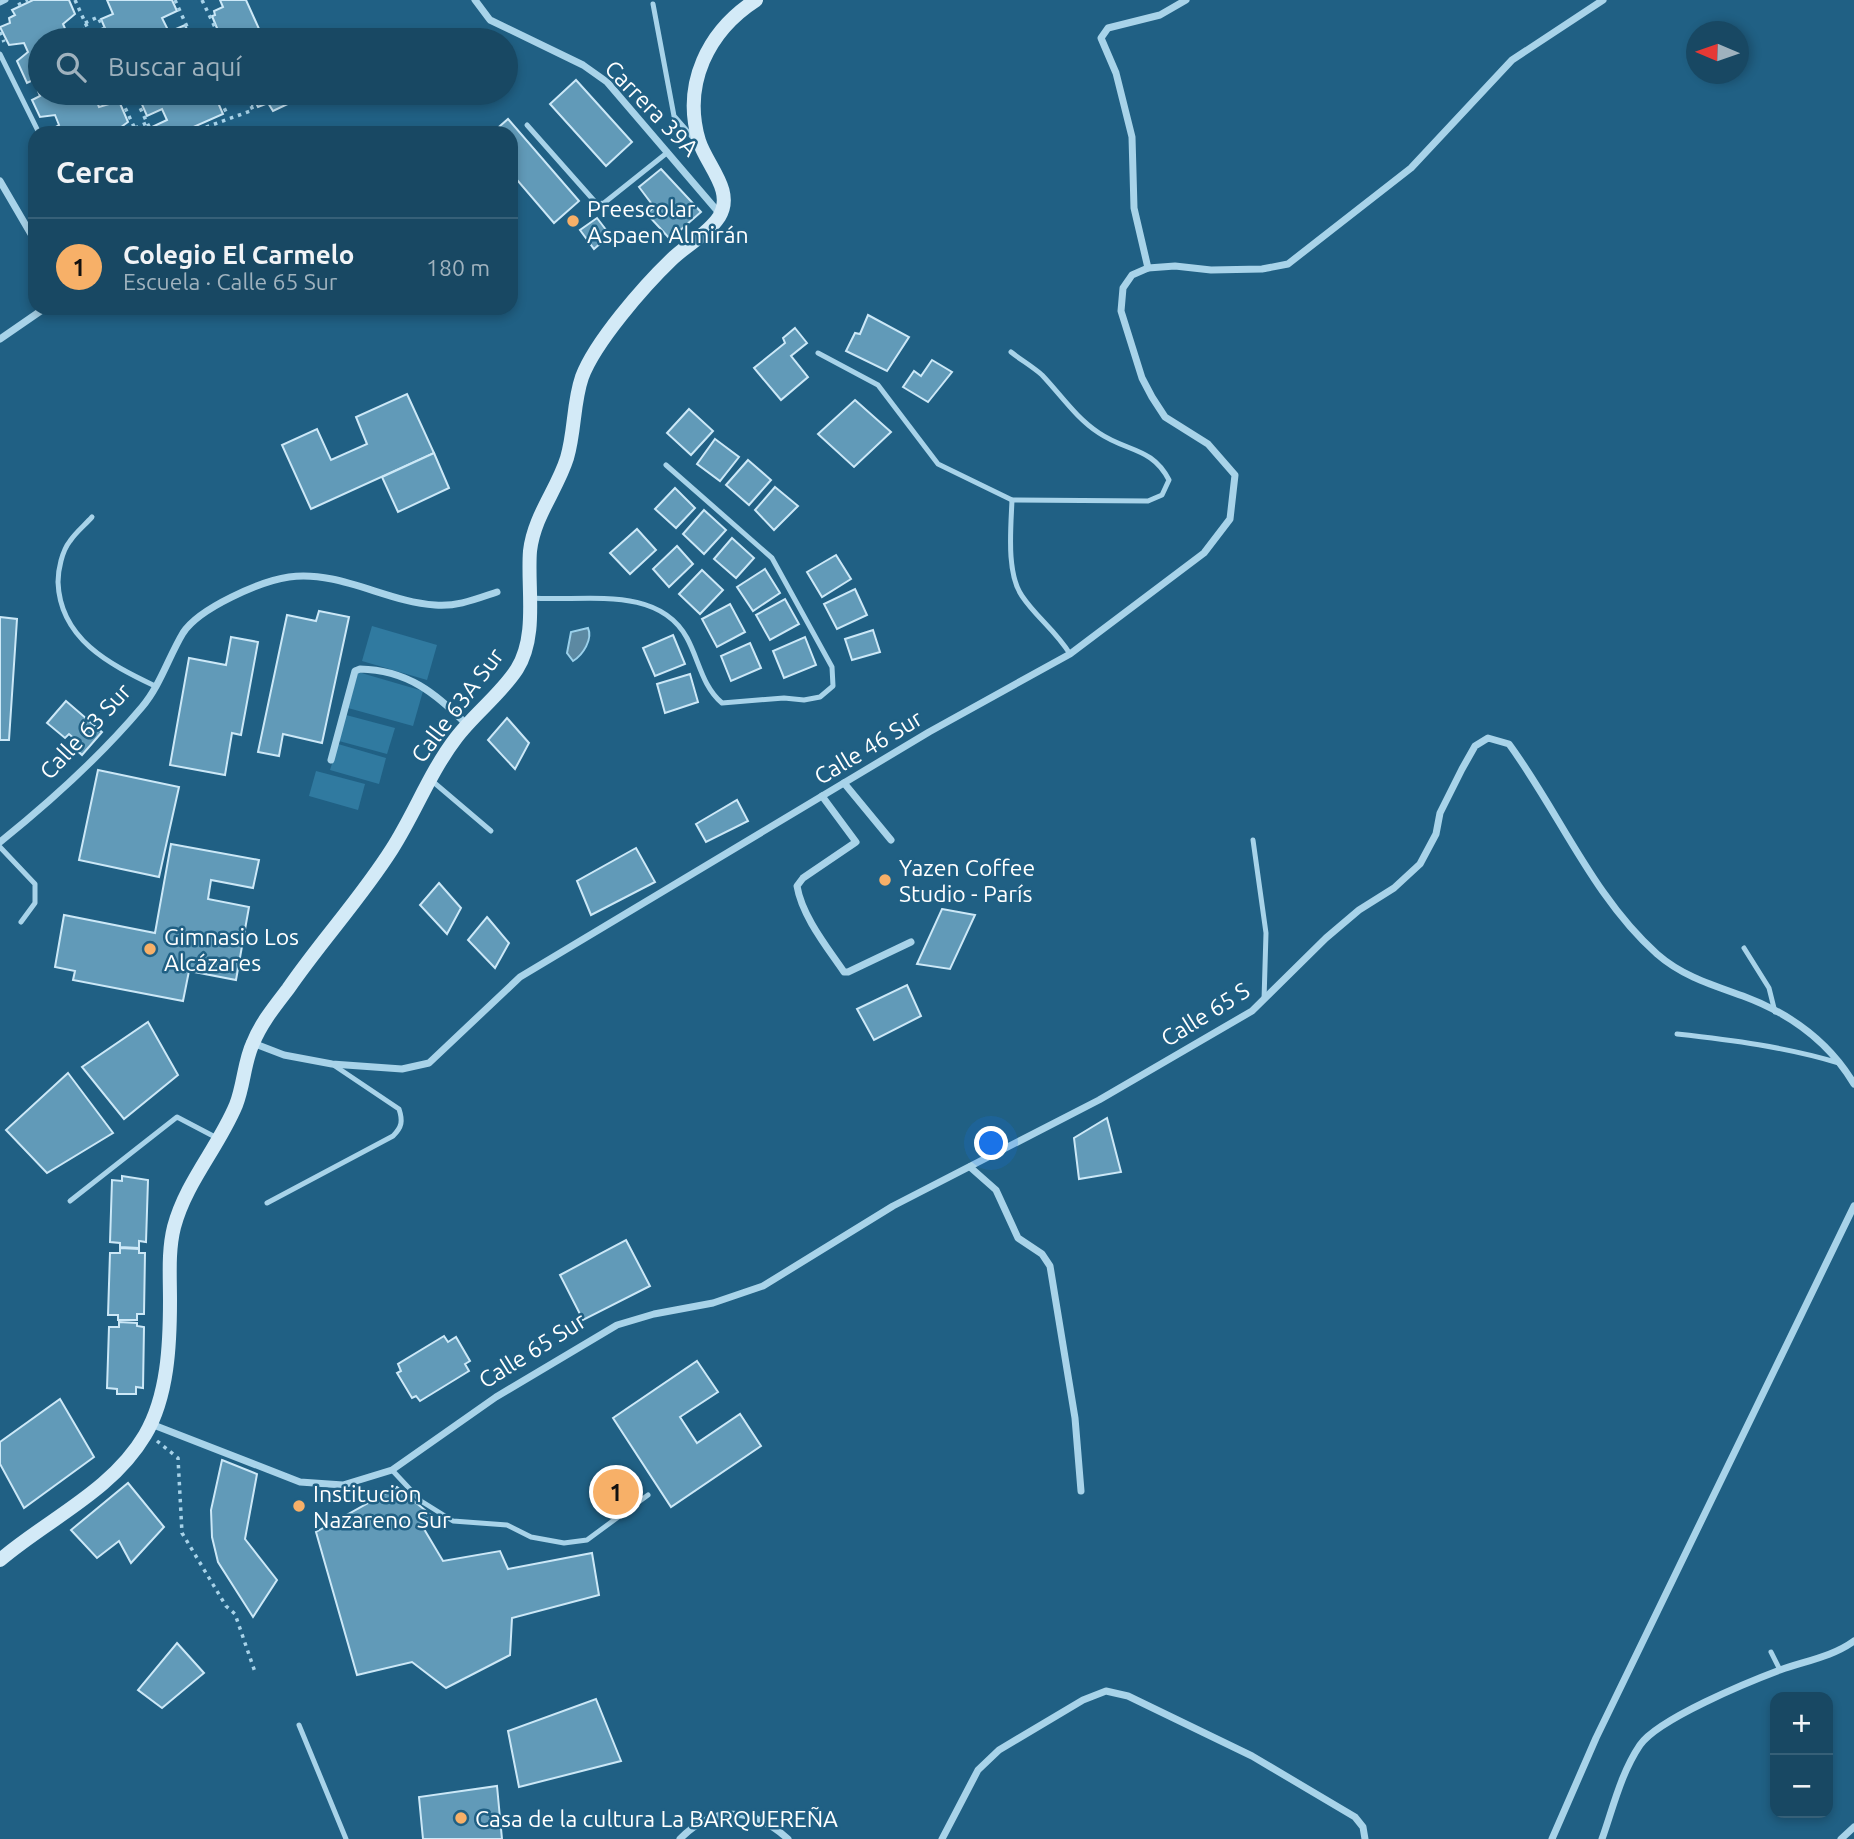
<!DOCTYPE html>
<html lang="es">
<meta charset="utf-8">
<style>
:root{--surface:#184863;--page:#25526c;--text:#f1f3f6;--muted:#9fb2be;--line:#366078;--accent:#f7b068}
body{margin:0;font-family:Ubuntu,sans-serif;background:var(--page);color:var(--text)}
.controls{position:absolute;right:21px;bottom:21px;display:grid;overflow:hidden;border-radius:14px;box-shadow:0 4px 10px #0003}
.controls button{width:63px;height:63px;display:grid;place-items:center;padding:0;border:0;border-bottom:2px solid var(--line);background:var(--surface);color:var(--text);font:35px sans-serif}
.compass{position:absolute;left:1686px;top:21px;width:63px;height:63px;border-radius:50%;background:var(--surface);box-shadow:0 4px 10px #0003;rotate:272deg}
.you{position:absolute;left:992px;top:1144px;width:24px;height:24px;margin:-18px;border:5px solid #fff;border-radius:50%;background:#1a73e8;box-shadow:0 0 0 10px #1a73e833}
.badge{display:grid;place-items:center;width:46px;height:46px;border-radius:50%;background:var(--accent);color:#111;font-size:23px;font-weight:700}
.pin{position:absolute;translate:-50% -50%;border:4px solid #fff;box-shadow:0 2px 7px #0006}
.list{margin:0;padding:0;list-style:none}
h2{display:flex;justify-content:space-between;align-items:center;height:91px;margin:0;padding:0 28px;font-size:30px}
h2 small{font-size:23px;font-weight:400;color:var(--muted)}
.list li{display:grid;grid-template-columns:46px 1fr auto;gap:21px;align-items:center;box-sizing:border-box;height:98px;padding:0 28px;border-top:2px solid var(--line)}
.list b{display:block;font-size:26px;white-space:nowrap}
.list p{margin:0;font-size:23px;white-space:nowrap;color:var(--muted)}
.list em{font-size:23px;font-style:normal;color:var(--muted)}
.icon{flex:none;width:38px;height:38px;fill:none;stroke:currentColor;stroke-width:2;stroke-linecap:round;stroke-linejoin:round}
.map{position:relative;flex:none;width:1854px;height:1839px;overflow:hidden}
.search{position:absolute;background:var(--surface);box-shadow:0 4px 10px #0003;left:28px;top:28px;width:490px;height:77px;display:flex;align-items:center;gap:18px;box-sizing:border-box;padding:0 24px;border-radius:38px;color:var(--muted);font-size:26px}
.panel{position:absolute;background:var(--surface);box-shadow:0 4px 10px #0003;left:28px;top:126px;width:490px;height:189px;border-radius:21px}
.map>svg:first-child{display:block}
.green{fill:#307aa0}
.water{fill:#5c89a2;stroke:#9bd1eb;stroke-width:2}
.building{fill:#619ab8;stroke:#cce8f7;stroke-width:2}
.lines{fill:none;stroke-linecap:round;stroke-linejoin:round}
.path{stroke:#a8d3e9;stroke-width:3.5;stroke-dasharray:3.5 5;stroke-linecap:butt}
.lane{stroke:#a8d3e9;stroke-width:5}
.street{stroke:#a8d3e9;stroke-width:7}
.secondary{stroke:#d3eaf7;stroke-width:14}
.poi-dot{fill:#f7b068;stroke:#206084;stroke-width:2.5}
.labels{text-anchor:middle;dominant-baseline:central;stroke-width:5;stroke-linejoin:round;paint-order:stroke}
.street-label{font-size:23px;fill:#fff;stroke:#206084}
.poi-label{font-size:23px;fill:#fff;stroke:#206084;text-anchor:start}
</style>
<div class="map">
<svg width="1854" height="1839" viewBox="0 0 1854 1839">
<rect width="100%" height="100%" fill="#206084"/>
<g class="green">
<polygon points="372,626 437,645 427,680 362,661"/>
<polygon points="358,672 423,691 413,726 348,708"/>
<polygon points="346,715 395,728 387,754 339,741"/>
<polygon points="338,744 386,758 379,784 330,770"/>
<polygon points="316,771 365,784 358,810 309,796"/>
</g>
<path class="water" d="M588 628C593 639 583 655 573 661L567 653 571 632Z"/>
<g class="building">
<polygon points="33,0 69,0 75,14 63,24 67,33 83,29 88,40 40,40 40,81 35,84 33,80 27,83 17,61 28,52 24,43 9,45 0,27 10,23 9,18 15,15 12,10"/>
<polygon points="107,0 172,0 177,11 162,18 169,32 185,25 192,40 110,40 101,19 113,14"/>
<polygon points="220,0 246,0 264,40 239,40 234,30 219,33 212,16 215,15 214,11 223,7"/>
<polygon points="576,80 632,142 606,166 550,104"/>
<polygon points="40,90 40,93 103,93 95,97 99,107 119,101 128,122 113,133 56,133 54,128 59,125 55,115 40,117 32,100 40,96 38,91"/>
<polygon points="137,93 199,93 204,103 216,98 223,114 180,133 155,133 152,127 167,120 162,109 147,116"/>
<polygon points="246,93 288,93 292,102 273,111 268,103 258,107 256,103 252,105"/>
<polygon points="508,119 579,201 554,223 511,173 511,133 492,133"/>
<polygon points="661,169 701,212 670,239 647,214 654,207 639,187"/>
<polygon points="597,218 610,235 594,249 580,230"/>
<polygon points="868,315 909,337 887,371 846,351 855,333 860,334"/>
<polygon points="795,328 807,343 791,356 808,377 781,400 754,368 785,343 783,338"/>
<polygon points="932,360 952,372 928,402 903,387 914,371 921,376"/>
<polygon points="407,394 434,453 311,509 282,445 317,429 331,460 367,444 356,417"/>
<polygon points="855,400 891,432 854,467 818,434"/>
<polygon points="689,409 713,431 691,455 667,433"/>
<polygon points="715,439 739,457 720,481 697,464"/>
<polygon points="434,453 449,488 398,512 382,477"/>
<polygon points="748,460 771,480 749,505 726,485"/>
<polygon points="775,487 798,506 774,530 755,510"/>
<polygon points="675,488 695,508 676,528 655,509"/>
<polygon points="704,510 726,530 704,554 683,534"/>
<polygon points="637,529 656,550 630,574 610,553"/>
<polygon points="732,538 754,558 736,578 714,559"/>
<polygon points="677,546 693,564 669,587 653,569"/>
<polygon points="836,555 851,579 822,597 807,572"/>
<polygon points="765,569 780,593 753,611 737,587"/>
<polygon points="702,570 723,590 700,614 679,594"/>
<polygon points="855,589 867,615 837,629 824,604"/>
<polygon points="785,599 799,624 770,640 756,615"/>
<polygon points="730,604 745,632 717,647 702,619"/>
<polygon points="319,611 349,617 322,743 283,734 279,756 258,752 287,615 316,621"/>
<polygon points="0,617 17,619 9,740 0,740"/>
<polygon points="873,630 880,652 852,660 845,639"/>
<polygon points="673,635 685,664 655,676 643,648"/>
<polygon points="231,637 258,642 241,735 232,733 225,775 170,765 189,658 226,665"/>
<polygon points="805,637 816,665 784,678 773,651"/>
<polygon points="750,643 761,668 731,681 721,656"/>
<polygon points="690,674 698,702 665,713 657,684"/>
<polygon points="66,701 102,732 82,755 73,747 78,742 69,734 65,738 47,723"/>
<polygon points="507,718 529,743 515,769 488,740"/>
<polygon points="98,770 179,787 159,877 79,860"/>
<polygon points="737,800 748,821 706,842 696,824"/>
<polygon points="171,844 259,860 253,888 211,880 208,899 249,907 236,980 189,971 183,1001 73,980 75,971 55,967 64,915 155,933"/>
<polygon points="636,848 655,882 591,915 577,881"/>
<polygon points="439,883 461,908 447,934 420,905"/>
<polygon points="942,909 975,915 950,969 917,964"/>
<polygon points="487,917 509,943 495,968 468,940"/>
<polygon points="907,985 921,1016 874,1040 857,1009"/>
<polygon points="148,1022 178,1075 124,1119 82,1067"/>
<polygon points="68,1073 113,1133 47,1173 6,1130"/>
<polygon points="1107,1118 1121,1172 1079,1179 1074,1138"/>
<polygon points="122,1176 148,1180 146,1242 139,1241 139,1248 120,1247 120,1243 110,1242 112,1180 122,1181"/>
<polygon points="626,1240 650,1286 583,1320 560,1275"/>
<polygon points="120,1248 139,1249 139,1253 145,1253 144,1314 137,1314 137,1320 118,1320 118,1315 108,1315 110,1253 120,1253"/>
<polygon points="119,1322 137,1323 137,1326 144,1327 143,1388 136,1387 136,1394 117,1394 117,1389 107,1388 109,1327 119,1327"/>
<polygon points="444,1336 448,1342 456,1337 470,1361 465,1364 469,1371 420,1401 416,1396 412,1398 397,1373 401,1371 398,1364"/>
<polygon points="697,1361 718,1392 680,1417 697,1443 740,1414 761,1446 671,1507 613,1418"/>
<polygon points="60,1399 94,1457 24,1508 0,1464 0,1442"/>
<polygon points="222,1460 257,1474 245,1539 277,1580 253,1617 218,1562 212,1537 211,1510"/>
<polygon points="128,1483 164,1527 131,1563 119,1541 97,1558 71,1530"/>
<polygon points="397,1487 432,1516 424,1529 443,1561 500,1551 508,1569 592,1553 599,1595 512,1618 510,1655 446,1688 412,1662 357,1675 316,1532"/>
<polygon points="177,1643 204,1673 162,1708 138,1690"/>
<polygon points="596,1699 621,1761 519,1787 508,1731"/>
<polygon points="497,1786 502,1839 423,1839 419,1797"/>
</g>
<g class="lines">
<g class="path">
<polyline points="75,0 93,40"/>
<polyline points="175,0 193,40"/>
<polyline points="202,0 221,40"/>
<polyline points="18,5 28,0"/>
<polyline points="85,23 98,17 109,40"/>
<polyline points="0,32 4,42"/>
<polyline points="118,93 137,133"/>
<polyline points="133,93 152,133"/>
<polyline points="217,93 228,116"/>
<polyline points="135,128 147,123"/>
<polyline points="190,133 253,110 245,93"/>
<polyline points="157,1441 178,1458 182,1533 226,1606 235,1614 255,1672"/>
</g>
<g class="lane">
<polyline points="0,3 6,0"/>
<polyline points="653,4 674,116 695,140"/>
<polyline points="0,54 39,133"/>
<polyline points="527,125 597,204 604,203 668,152"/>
<path d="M818 353 878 385 938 464 1012 500 1148 501 1162 495 1169 480C1152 447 1127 452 1099 433 1076 418 1061 395 1042 375 1033 367 1021 360 1011 352"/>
<path d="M1012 500C1011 527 1006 573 1022 596 1036 617 1055 630 1070 654"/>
<path d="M92 517C85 525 76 532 70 541 62 551 58 570 58 582 60 639 109 664 155 686"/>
<path d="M532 598C582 602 658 584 687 638 699 660 702 686 722 703L784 698 804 700 820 697 833 686 832 667 772 558 666 465"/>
<polyline points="431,780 491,831"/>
<polyline points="1253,840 1266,933 1264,1000"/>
<polyline points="0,847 35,884 35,903 21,922"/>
<polyline points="1744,948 1769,988 1775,1012"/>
<path d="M1677 1034C1732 1040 1786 1047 1839 1063"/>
<polyline points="70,1201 177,1117 217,1138"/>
<path d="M267 1203 393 1136C402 1127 403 1121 399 1109L332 1064"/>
<polyline points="392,1470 421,1501 453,1521 507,1525 531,1537 564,1543 587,1540 648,1495"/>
<polyline points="1771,1652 1780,1670"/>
<polyline points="299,1725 346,1839"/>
</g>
<g class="street">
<polyline points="475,0 490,20 583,65 607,82 720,214"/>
<polyline points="0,181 35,241"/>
<polyline points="1148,268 1134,208 1132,137 1116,73 1101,38 1108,28 1160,15 1186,0"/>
<polyline points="0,339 45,308"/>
<path d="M331 760 355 671 360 669C407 670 436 693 467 725"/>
<polyline points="844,783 891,840"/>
<path d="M822 796 856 842 803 878 797 886C802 916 827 947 844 972H848L911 942"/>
<path d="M0 842C51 801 99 758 142 707 160 686 169 656 183 633 199 608 261 581 289 577 339 570 387 602 435 605 457 607 476 599 497 592"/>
<polyline points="253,1043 284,1055 332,1064 402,1069 429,1063 520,977 929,732 1070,654 1204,553 1230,519 1235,475 1208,444 1165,417 1152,397 1142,378 1121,311 1123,288 1132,275 1148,268 1175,266 1211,270 1262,269 1288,264 1411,168 1512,60 1603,0"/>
<polyline points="970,1167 996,1190 1018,1238 1042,1254 1050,1266 1075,1418 1081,1491"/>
<path d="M151 1424 300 1482 343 1485 392 1470 496 1397 617 1325 654 1314 713 1303 763 1286 893 1206 1099 1100 1252 1011 1326 938 1359 910 1394 888 1420 864 1436 834 1440 813 1462 769 1475 746 1488 738 1509 744C1559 812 1593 897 1657 954 1682 976 1712 985 1743 996 1789 1013 1829 1042 1854 1084"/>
<path d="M680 1839C713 1805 753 1807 788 1839"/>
<polyline points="942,1839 978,1770 999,1750 1083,1700 1106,1691 1128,1696 1252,1756 1355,1817 1363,1827 1365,1839"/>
<polyline points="1552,1839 1596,1738 1854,1206"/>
<path d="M1602 1839C1613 1808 1621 1773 1640 1745 1658 1719 1748 1682 1780 1670 1805 1661 1832 1657 1854 1641"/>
<polyline points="1841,1839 1854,1827"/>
</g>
<path class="secondary" d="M0 1560C48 1519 112 1491 145 1435 168 1396 170 1344 170 1300 170 1276 168 1251 174 1227 186 1182 218 1148 236 1105 244 1085 244 1062 253 1043 261 1023 275 1006 288 989 321 941 361 898 392 849 415 813 430 772 456 738 474 714 501 694 517 669 538 635 527 588 530 551 534 516 557 490 567 458 575 431 573 403 582 377 595 342 644 286 671 260 685 246 708 234 719 217 735 191 707 166 699 141 682 84 708 31 756 0"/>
</g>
<g class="poi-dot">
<circle cx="573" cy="221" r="7"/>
<circle cx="885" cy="880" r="7"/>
<circle cx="150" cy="949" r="7"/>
<circle cx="299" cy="1506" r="7"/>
<circle cx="461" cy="1818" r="7"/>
</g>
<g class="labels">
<g class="street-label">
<text transform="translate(652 108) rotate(46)">Carrera 39A</text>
<text transform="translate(457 705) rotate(-53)">Calle 63A Sur</text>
<text transform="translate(85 731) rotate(-47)">Calle 63 Sur</text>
<text transform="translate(868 747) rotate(-31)">Calle 46 Sur</text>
<text transform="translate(1205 1014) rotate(-32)">Calle 65 S</text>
<text transform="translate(532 1350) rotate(-32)">Calle 65 Sur</text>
</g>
<g class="poi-label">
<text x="587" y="208">Preescolar<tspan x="587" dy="26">Aspaen Almirán</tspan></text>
<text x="899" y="867">Yazen Coffee<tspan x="899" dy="26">Studio - París</tspan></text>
<text x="164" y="936">Gimnasio Los<tspan x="164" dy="26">Alcázares</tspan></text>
<text x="313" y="1493">Institucion<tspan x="313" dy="26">Nazareno Sur</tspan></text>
<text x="475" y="1818">Casa de la cultura La BARQUEREÑA</text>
</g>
</g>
</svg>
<div class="controls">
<button>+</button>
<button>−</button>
</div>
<svg class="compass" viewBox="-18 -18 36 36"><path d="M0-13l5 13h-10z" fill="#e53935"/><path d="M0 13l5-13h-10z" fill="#9fb2be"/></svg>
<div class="you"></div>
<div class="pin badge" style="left:616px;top:1492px">1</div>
<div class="search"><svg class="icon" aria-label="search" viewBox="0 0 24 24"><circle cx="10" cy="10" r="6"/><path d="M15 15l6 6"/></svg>Buscar aquí</div>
<section class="panel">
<h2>Cerca<small></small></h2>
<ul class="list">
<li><span class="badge">1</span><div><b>Colegio El Carmelo</b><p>Escuela · Calle 65 Sur</p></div><em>180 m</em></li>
</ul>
</section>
</div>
